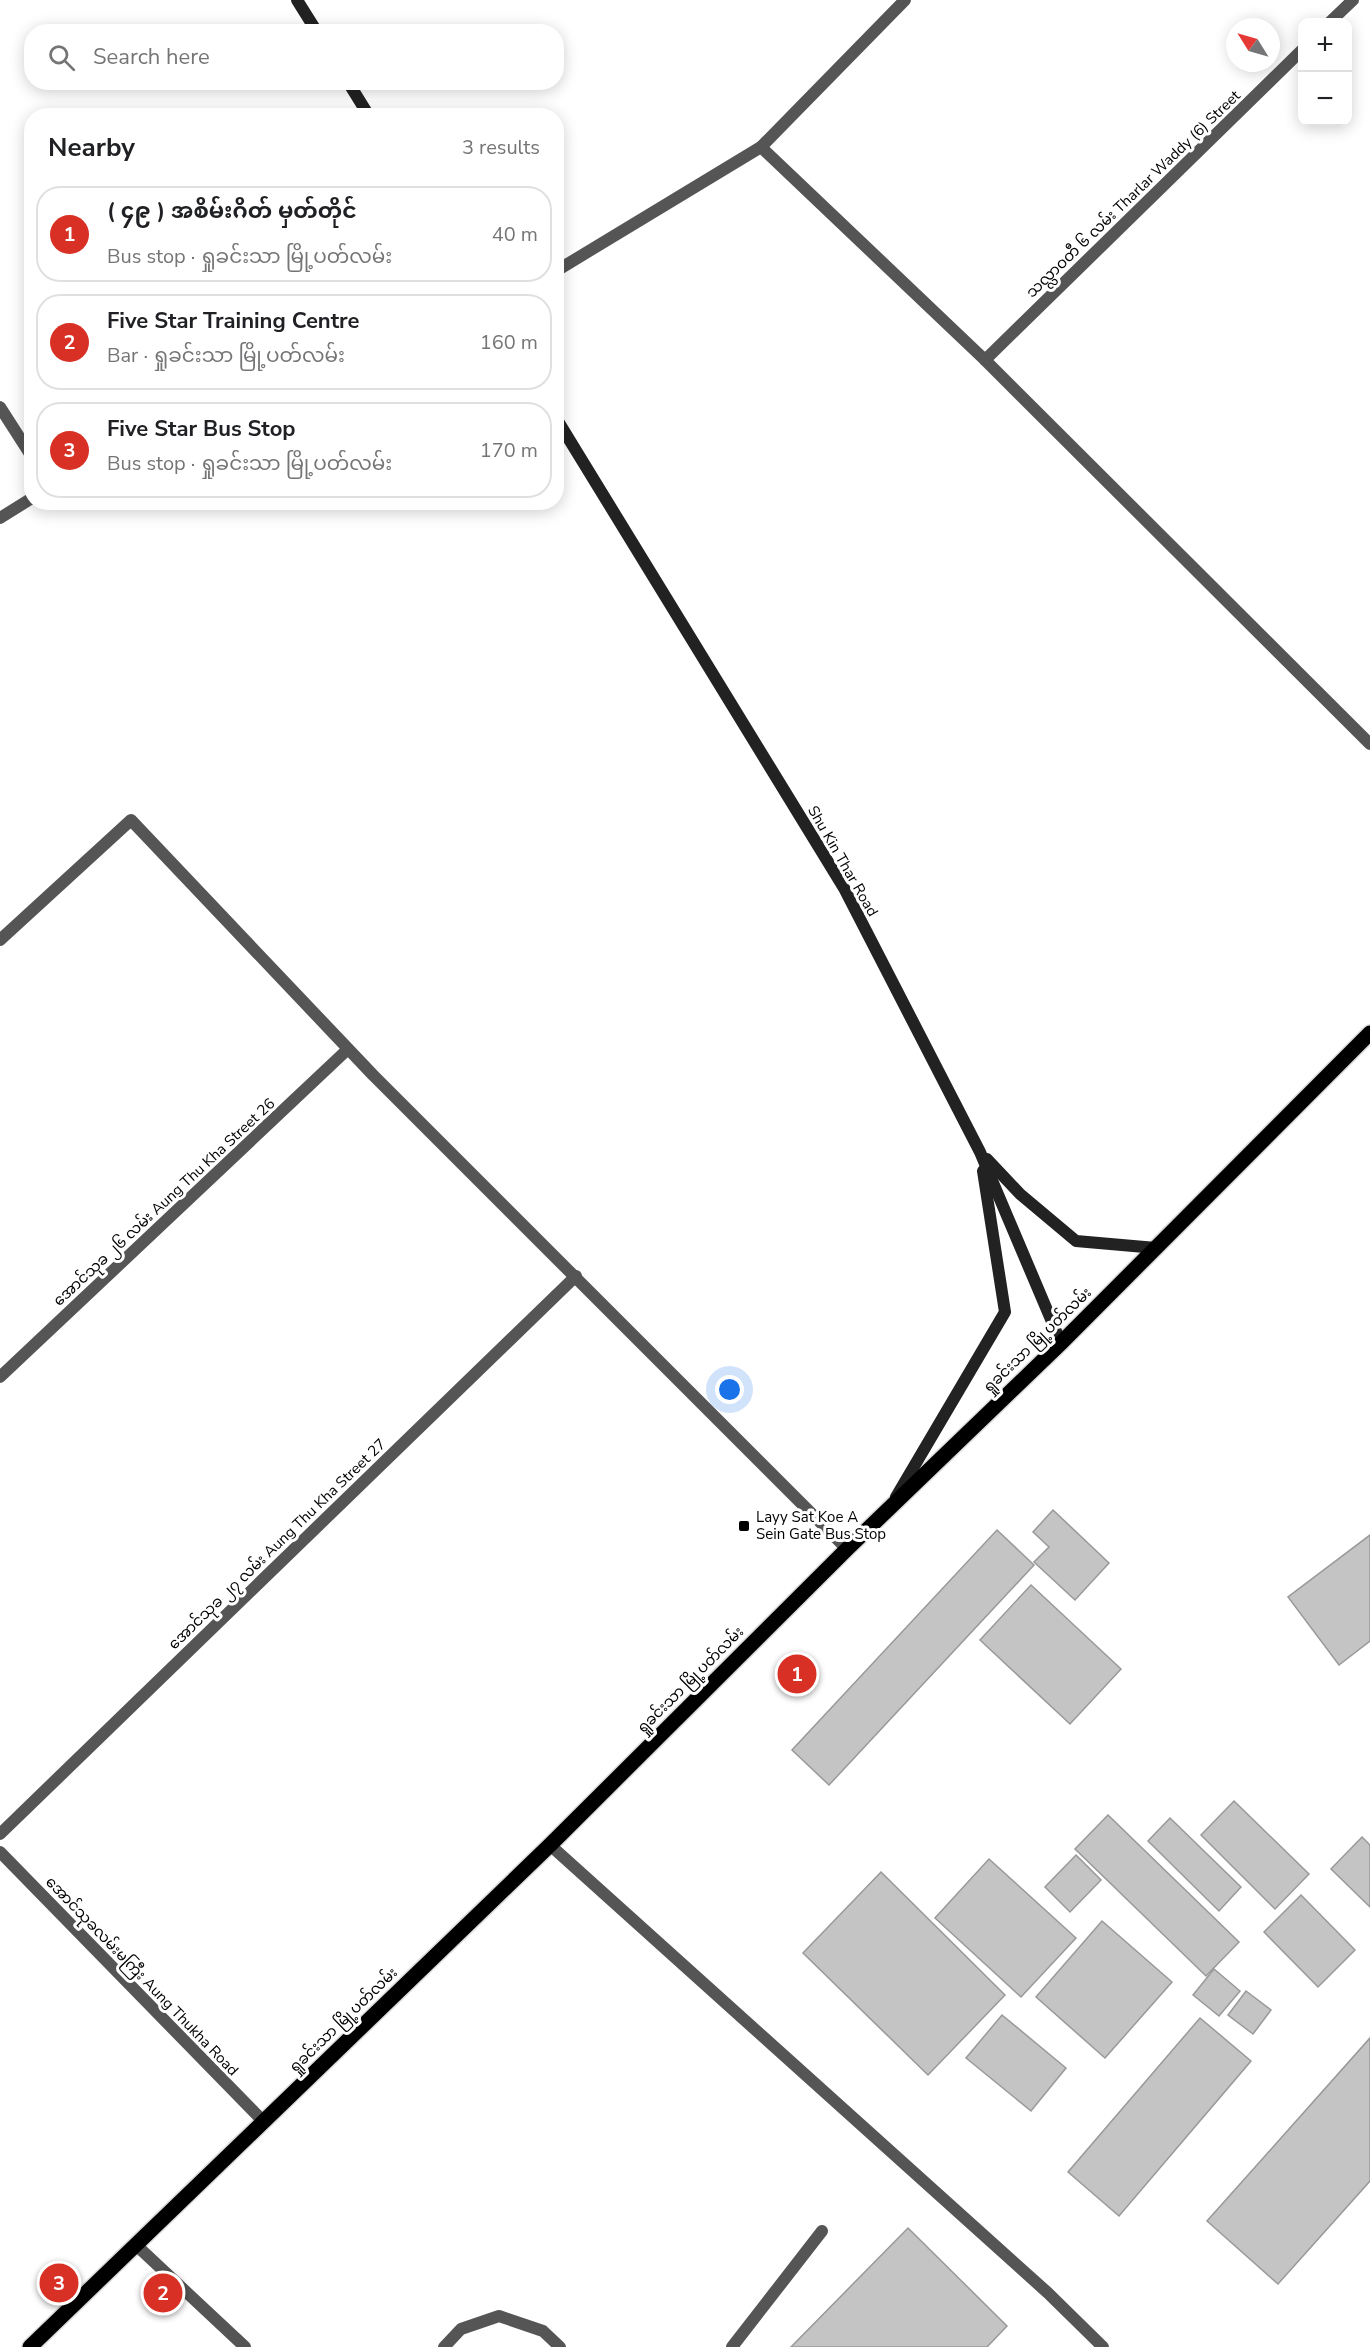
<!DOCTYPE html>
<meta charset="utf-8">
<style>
:root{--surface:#fff;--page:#f6f6f6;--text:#202124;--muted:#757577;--line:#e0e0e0;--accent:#d93025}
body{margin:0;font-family:"Nunito Sans","Noto Sans Myanmar",sans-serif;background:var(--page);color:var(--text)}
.controls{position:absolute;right:18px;top:18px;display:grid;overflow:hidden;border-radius:12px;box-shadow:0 3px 15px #0003}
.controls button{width:54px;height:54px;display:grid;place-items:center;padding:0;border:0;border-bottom:2px solid var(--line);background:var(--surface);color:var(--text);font:30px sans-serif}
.compass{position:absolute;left:1226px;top:18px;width:54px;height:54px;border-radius:50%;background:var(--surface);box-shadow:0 3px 15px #0003;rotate:307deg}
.you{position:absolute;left:730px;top:1390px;width:21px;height:21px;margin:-15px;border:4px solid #fff;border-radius:50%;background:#1a73e8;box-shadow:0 0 0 9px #1a73e833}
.badge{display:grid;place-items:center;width:39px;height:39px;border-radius:50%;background:var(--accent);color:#fff;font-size:20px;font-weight:700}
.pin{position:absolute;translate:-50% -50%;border:3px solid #fff;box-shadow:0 2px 6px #0006}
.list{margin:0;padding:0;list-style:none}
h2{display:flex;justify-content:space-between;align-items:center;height:78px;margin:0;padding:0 24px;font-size:26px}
h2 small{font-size:20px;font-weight:400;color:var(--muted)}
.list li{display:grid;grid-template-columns:39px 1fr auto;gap:18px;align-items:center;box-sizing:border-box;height:96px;margin:0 12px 12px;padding:0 12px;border:2px solid var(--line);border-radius:24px}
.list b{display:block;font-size:22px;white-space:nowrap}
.list p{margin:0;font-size:20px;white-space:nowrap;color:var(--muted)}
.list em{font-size:20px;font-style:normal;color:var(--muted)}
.icon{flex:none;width:33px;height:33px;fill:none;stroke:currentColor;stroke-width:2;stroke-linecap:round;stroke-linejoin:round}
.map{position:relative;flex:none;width:1370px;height:2347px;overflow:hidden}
.search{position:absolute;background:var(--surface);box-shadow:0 3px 15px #0003;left:24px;top:24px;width:540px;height:66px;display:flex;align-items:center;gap:15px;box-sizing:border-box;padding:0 21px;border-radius:24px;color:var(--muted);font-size:22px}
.panel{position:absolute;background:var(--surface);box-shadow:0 3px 15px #0003;left:24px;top:108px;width:540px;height:402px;border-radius:24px}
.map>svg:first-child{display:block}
.building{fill:#c4c4c4;stroke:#999;stroke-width:1.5}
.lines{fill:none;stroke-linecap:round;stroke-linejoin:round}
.primary-casing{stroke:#dbdbdb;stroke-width:18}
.lane{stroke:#555;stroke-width:12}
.street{stroke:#555;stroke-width:12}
.secondary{stroke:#222;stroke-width:12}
.primary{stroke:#000;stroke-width:15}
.poi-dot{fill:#000;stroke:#fff;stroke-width:2}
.labels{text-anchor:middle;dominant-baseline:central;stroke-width:6;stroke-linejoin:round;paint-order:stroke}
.street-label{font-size:15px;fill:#000;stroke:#fff}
.poi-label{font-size:15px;fill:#000;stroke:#fff;text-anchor:start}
</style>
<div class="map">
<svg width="1370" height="2347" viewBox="0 0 1370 2347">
<rect width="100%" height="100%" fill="#fff"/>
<g class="building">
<polygon points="1053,1510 1109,1563 1075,1600 1034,1562 1049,1547 1033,1532"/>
<polygon points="997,1530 1034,1565 829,1785 792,1750"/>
<polygon points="1370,1535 1370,1641 1339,1665 1288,1597"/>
<polygon points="1031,1585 1121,1669 1070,1724 980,1640"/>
<polygon points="1234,1801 1309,1874 1275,1909 1201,1835"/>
<polygon points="1108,1815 1239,1942 1206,1976 1075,1849"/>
<polygon points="1170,1818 1241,1887 1219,1911 1148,1841"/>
<polygon points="1362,1837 1370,1845 1370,1907 1331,1869"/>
<polygon points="1076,1855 1101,1880 1070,1912 1045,1887"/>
<polygon points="989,1859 1076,1938 1021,1997 935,1918"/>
<polygon points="881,1872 1005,1995 928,2075 803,1953"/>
<polygon points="1301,1895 1355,1950 1318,1987 1264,1932"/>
<polygon points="1102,1921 1172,1982 1105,2058 1036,1997"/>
<polygon points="1214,1969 1240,1991 1219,2016 1193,1995"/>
<polygon points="1246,1991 1271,2010 1253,2034 1228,2015"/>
<polygon points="1002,2015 1066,2068 1031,2111 966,2058"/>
<polygon points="1200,2018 1251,2061 1119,2216 1068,2172"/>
<polygon points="1370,2038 1370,2181 1278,2284 1207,2221"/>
<polygon points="908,2228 1007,2326 987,2347 791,2347"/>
</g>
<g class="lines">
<defs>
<polyline id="primary" points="30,2347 550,1845 847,1549 1061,1343 1370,1033"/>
</defs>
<use href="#primary" class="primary-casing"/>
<g class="lane">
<polyline points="550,1845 1048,2293 1103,2347"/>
<polyline points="135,2244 245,2347"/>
<polyline points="444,2347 461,2329 499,2316 543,2331 560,2347"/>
<polyline points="732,2347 822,2231"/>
</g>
<g class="street">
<polyline points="1330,22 1353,0"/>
<polyline points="761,147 905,0"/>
<polyline points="556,271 761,147 985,360 1370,744"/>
<polyline points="985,360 1302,50"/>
<polyline points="0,407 32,457"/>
<polyline points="0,518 32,498"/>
<polyline points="0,940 131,820 373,1075 847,1549"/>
<polyline points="0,1377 348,1049"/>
<polyline points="0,1834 576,1276"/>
<polyline points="0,1852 263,2121"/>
</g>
<g class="secondary">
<polyline points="297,0 317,32"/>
<polyline points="348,82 369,116"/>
<polyline points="556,418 844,888 980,1152 1061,1343"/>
<polyline points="987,1159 1020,1194 1076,1241 1156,1248"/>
<polyline points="896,1497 1005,1312 983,1171"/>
</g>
<use href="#primary" class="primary"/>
</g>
<rect class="poi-dot" x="738" y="1520" width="12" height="12" rx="3"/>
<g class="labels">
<g class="street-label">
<text transform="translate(1133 194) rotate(-44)">သလ္လာဝတီ ၆ လမ်း Tharlar Waddy (6) Street</text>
<text transform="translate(843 861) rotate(60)">Shu Kin Thar Road</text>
<text transform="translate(164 1202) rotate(-43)">အောင်သုခ ၂၆ လမ်း Aung Thu Kha Street 26</text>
<text transform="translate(1037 1340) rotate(-44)">ရှုခင်းသာ မြို့ပတ်လမ်း</text>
<text transform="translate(277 1544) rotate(-44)">အောင်သုခ ၂၇ လမ်း Aung Thu Kha Street 27</text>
<text transform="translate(690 1680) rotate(-45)">ရှုခင်းသာ မြို့ပတ်လမ်း</text>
<text transform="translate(142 1976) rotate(46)">အောင်သုခလမ်းမကြီး Aung Thukha Road</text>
<text transform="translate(343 2020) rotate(-44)">ရှုခင်းသာ မြို့ပတ်လမ်း</text>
</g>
<g class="poi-label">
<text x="756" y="1517">Layy Sat Koe A<tspan x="756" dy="17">Sein Gate Bus Stop</tspan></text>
</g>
</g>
</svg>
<div class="controls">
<button>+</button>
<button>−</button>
</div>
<svg class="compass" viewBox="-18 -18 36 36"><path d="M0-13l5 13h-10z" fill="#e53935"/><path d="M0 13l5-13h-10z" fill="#757577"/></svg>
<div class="you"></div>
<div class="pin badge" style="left:797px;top:1674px">1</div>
<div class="pin badge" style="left:163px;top:2293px">2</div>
<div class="pin badge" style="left:59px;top:2283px">3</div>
<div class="search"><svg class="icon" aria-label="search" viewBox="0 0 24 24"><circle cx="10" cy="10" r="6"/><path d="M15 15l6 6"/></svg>Search here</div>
<section class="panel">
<h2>Nearby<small>3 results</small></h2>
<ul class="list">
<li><span class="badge">1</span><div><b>( ၄၉ ) အစိမ်းဂိတ် မှတ်တိုင်</b><p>Bus stop · ရှုခင်းသာ မြို့ပတ်လမ်း</p></div><em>40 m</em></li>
<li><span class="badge">2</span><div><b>Five Star Training Centre</b><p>Bar · ရှုခင်းသာ မြို့ပတ်လမ်း</p></div><em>160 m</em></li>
<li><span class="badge">3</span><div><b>Five Star Bus Stop</b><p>Bus stop · ရှုခင်းသာ မြို့ပတ်လမ်း</p></div><em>170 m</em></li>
</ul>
</section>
</div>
